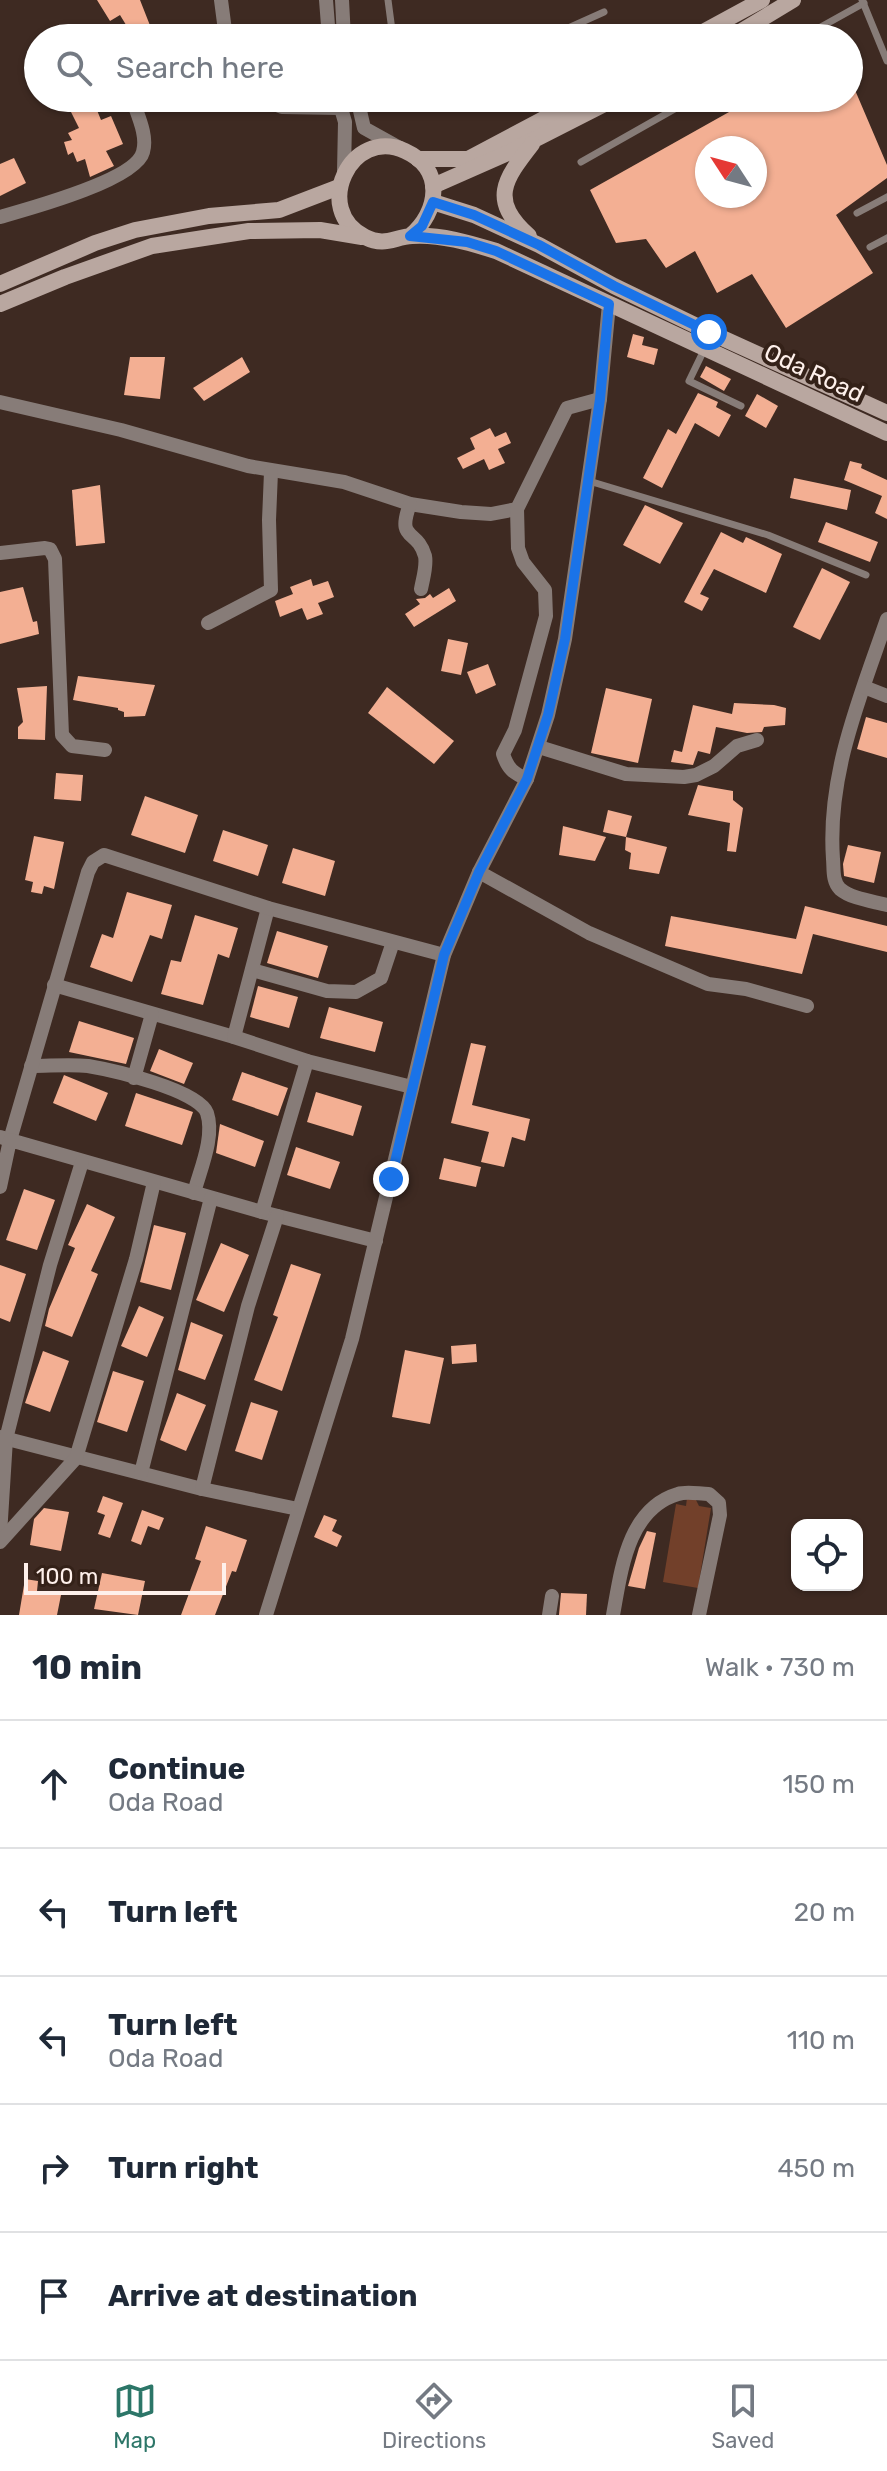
<!DOCTYPE html>
<meta charset="utf-8">
<style>
:root{--surface:#fff;--page:#f2f2f3;--text:#1f2937;--muted:#747a83;--line:#e0e1e3;--accent:#2c7668}
body{margin:0;font-family:Rubik,sans-serif;background:var(--page);color:var(--text)}
.controls{position:absolute;right:24px;bottom:24px;display:grid;overflow:hidden;border-radius:16px;box-shadow:0 2px 6px #0004}
.controls button{width:72px;height:72px;display:grid;place-items:center;padding:0;border:0;border-bottom:2px solid var(--line);background:var(--surface);color:var(--text);font:40px sans-serif}
.compass{position:absolute;left:695px;top:136px;width:72px;height:72px;border-radius:50%;background:var(--surface);box-shadow:0 2px 6px #0004;rotate:306deg}
.scale{position:absolute;left:24px;bottom:20px;width:202px;box-sizing:border-box;padding-left:8px;border:4px solid #fef0eb;border-top:0;font-size:22px;line-height:28px;white-space:nowrap;color:#fef0eb;-webkit-text-stroke:6px #342118;paint-order:stroke}
.stop{position:absolute;width:24px;height:24px;margin:-18px;border:6px solid #1a73e8;border-radius:50%;background:#fff}
.stop.end{background:#1a73e8;border-color:#fff;box-shadow:0 2px 8px #0008}
.list{margin:0;padding:0;list-style:none}
h2{display:flex;justify-content:space-between;align-items:center;height:104px;margin:0;padding:0 32px;font-size:34px}
h2 small{font-size:26px;font-weight:400;color:var(--muted)}
.list li{display:grid;grid-template-columns:52px 1fr auto;gap:24px;align-items:center;box-sizing:border-box;height:128px;padding:0 32px;border-top:2px solid var(--line)}
.list b{display:block;font-size:30px;white-space:nowrap}
.list p{margin:0;font-size:26px;white-space:nowrap;color:var(--muted)}
.list em{font-size:26px;font-style:normal;color:var(--muted)}
.icon{flex:none;width:44px;height:44px;fill:none;stroke:currentColor;stroke-width:2;stroke-linecap:round;stroke-linejoin:round}
.map{position:relative;flex:none;width:887px;height:1615px;overflow:hidden}
.search{position:absolute;background:var(--surface);box-shadow:0 2px 6px #0004;left:24px;right:24px;top:24px;height:88px;display:flex;align-items:center;gap:20px;box-sizing:border-box;padding:0 28px;border-radius:44px;color:var(--muted);font-size:30px}
.sheet{height:744px;background:var(--surface)}
nav{display:flex;justify-content:space-around;align-items:center;box-sizing:border-box;height:112px;border-top:2px solid var(--line);background:var(--surface);font-size:22px;color:var(--muted)}
nav a{display:grid;justify-items:center;gap:4px}
nav .on{color:var(--accent)}
.map>svg:first-child{display:block}
.green{fill:#72402a}
.building{fill:#f3af93;fill-rule:evenodd}
.lines{fill:none;stroke-linecap:round;stroke-linejoin:round}
.lane{stroke:#877c78;stroke-width:7}
.street{stroke:#877c78;stroke-width:14}
.secondary{stroke:#b9a7a0;stroke-width:16}
.route{stroke:#1a73e8;stroke-width:10}
.labels{text-anchor:middle;dominant-baseline:central;stroke-width:8;stroke-linejoin:round;paint-order:stroke}
.street-label{font-size:24px;fill:#fef0eb;stroke:#342118}
</style>
<div class="map">
<svg width="887" height="1615" viewBox="0 0 887 1615">
<rect width="100%" height="100%" fill="#3e2a22"/>
<polygon class="green" points="687,1498 695,1498 699,1506 711,1508 698,1588 663,1582 676,1504 686,1506"/>
<g class="building">
<polygon points="97,0 140,0 151,28 134,38 120,15 110,21"/>
<path d="M849 76 887 165V178L836 215 873 273 786 328 752 274 717 293 695 251 666 268 646 239 616 243 590 190 754 98H849ZM707 148H755V196H707Z"/>
<polygon points="64,98 92,98 101,120 111,116 123,144 106,151 114,166 90,177 85,159 77,162 73,152 68,155 64,142 72,140 68,133 79,128"/>
<polygon points="14,158 26,183 0,196 0,164"/>
<polygon points="633,334 644,337 642,345 658,349 654,365 627,357"/>
<polygon points="130,357 165,357 160,399 124,395"/>
<polygon points="242,357 250,372 204,401 193,388"/>
<polygon points="706,366 731,379 724,391 700,377"/>
<polygon points="698,393 718,402 716,407 731,415 719,437 695,423 662,488 643,478 668,429 676,434"/>
<polygon points="757,394 778,406 766,428 745,416"/>
<polygon points="490,428 495,437 506,432 511,443 498,449 505,463 489,470 484,459 463,469 457,458 475,449 470,438"/>
<polygon points="850,461 862,464 861,468 887,480 887,519 875,513 882,496 844,480"/>
<polygon points="794,478 851,490 847,510 790,498"/>
<polygon points="100,485 105,543 76,546 72,490"/>
<polygon points="645,505 683,523 660,564 623,545"/>
<polygon points="826,522 878,542 870,562 818,542"/>
<polygon points="721,532 743,543 746,537 782,554 766,593 714,569 700,594 709,598 702,611 684,602"/>
<polygon points="822,568 850,582 820,640 793,627"/>
<polygon points="311,579 313,586 328,581 334,597 318,603 323,614 307,620 302,608 280,617 275,601 293,594 290,587"/>
<polygon points="23,587 33,622 37,621 39,634 0,644 0,592"/>
<polygon points="449,588 456,601 414,627 405,614 420,604 416,599 425,598 430,594 433,598"/>
<polygon points="448,639 468,643 461,675 441,671"/>
<polygon points="488,664 496,685 476,694 467,672"/>
<polygon points="78,676 155,685 145,716 124,717 124,712 118,710 118,708 73,700"/>
<polygon points="47,686 45,740 18,739 18,727 23,722 17,688"/>
<polygon points="387,687 454,741 434,764 368,713"/>
<polygon points="606,688 652,699 638,763 591,753"/>
<polygon points="734,703 774,705 786,708 785,725 764,727 762,732 747,733 716,727 710,754 698,751 693,765 671,762 674,750 682,752 693,705 732,714"/>
<polygon points="866,717 887,723 887,758 857,749"/>
<polygon points="56,773 83,775 81,801 54,799"/>
<polygon points="698,785 733,791 733,800 743,808 736,852 727,851 730,823 688,815"/>
<polygon points="145,796 198,815 185,853 131,835"/>
<polygon points="608,810 632,816 626,837 603,832"/>
<polygon points="563,826 606,837 595,861 559,855"/>
<polygon points="223,830 268,845 258,876 213,861"/>
<polygon points="34,836 64,842 54,889 44,886 42,894 31,892 33,882 25,880"/>
<polygon points="626,837 667,847 659,874 629,869 631,853 625,850"/>
<polygon points="848,845 881,852 874,883 844,876 843,864"/>
<polygon points="293,848 335,861 325,896 282,883"/>
<polygon points="127,892 172,905 162,939 150,935 132,982 90,967 102,934 113,938"/>
<polygon points="805,906 887,926 887,952 813,934 802,974 665,946 671,916 796,939"/>
<polygon points="195,915 238,928 229,958 218,954 203,1005 161,994 171,960 181,962"/>
<polygon points="277,931 328,946 318,978 267,963"/>
<polygon points="258,986 298,997 289,1028 250,1017"/>
<polygon points="329,1007 383,1022 375,1052 320,1038"/>
<polygon points="79,1021 134,1038 126,1064 69,1052"/>
<polygon points="471,1043 486,1046 472,1105 530,1119 525,1141 512,1137 504,1167 481,1162 489,1132 451,1123"/>
<polygon points="159,1049 193,1063 184,1084 150,1071"/>
<polygon points="242,1072 288,1088 278,1116 232,1100"/>
<polygon points="64,1075 108,1093 96,1121 53,1103"/>
<polygon points="316,1092 362,1106 353,1136 307,1122"/>
<polygon points="136,1093 193,1112 182,1145 125,1126"/>
<polygon points="220,1124 264,1141 255,1167 216,1153"/>
<polygon points="296,1147 340,1162 330,1189 287,1175"/>
<polygon points="444,1158 481,1167 476,1187 439,1179"/>
<polygon points="24,1189 55,1200 37,1250 6,1240"/>
<polygon points="87,1204 115,1217 91,1271 98,1274 72,1337 45,1326 49,1309 75,1248 68,1245"/>
<polygon points="154,1225 186,1233 171,1290 140,1282"/>
<polygon points="221,1243 249,1255 224,1312 196,1300"/>
<polygon points="291,1264 321,1274 282,1391 254,1380 278,1317 273,1315"/>
<polygon points="0,1265 26,1274 10,1322 0,1318"/>
<polygon points="139,1306 164,1317 147,1357 121,1346"/>
<polygon points="191,1322 223,1335 205,1380 178,1370"/>
<polygon points="476,1344 477,1362 452,1364 451,1346"/>
<polygon points="405,1350 444,1358 430,1424 392,1417"/>
<polygon points="43,1351 69,1361 50,1412 25,1403"/>
<polygon points="113,1371 144,1381 127,1432 97,1422"/>
<polygon points="177,1393 206,1405 186,1451 160,1440"/>
<polygon points="251,1402 278,1411 262,1460 235,1451"/>
<polygon points="103,1496 123,1503 110,1538 98,1534 105,1515 97,1512"/>
<polygon points="44,1508 69,1512 61,1551 30,1545 34,1519"/>
<polygon points="142,1510 164,1518 159,1530 148,1526 141,1545 131,1541"/>
<polygon points="324,1515 337,1520 332,1531 342,1536 337,1547 314,1537"/>
<polygon points="206,1526 247,1540 236,1572 232,1571 215,1615 181,1615 201,1561 195,1559"/>
<polygon points="647,1531 656,1533 645,1589 628,1586 639,1548"/>
<polygon points="102,1573 145,1581 138,1615 94,1609"/>
<polygon points="25,1579 38,1581 37,1591 61,1595 57,1615 19,1615"/>
<polygon points="561,1593 587,1594 586,1615 559,1615"/>
</g>
<g class="lines">
<g class="lane">
<polyline points="388,0 393,38"/>
<polyline points="862,0 887,61"/>
<polyline points="546,38 604,12"/>
<polyline points="801,38 864,3"/>
<polyline points="581,162 694,98"/>
<polyline points="857,213 887,197"/>
<polyline points="870,247 887,238"/>
<polyline points="704,350 689,381 741,406"/>
<polyline points="589,481 768,535 866,575"/>
</g>
<g class="street">
<polyline points="221,0 226,38"/>
<polyline points="326,0 329,38"/>
<polyline points="342,0 344,38"/>
<polyline points="259,98 282,107 340,108"/>
<polyline points="338,98 345,122 344,172"/>
<polyline points="357,98 364,128 400,148"/>
<path d="M0 217C28 209 136 180 143 152 148 135 137 114 132 98"/>
<polyline points="0,402 121,430 248,466 344,482 410,504 461,512 491,514 517,509"/>
<path d="M410 504C396 542 417 528 425 556 427 566 423 578 421 589"/>
<polyline points="0,553 45,548 50,549 55,559 62,735 72,746 105,750"/>
<path d="M887 619C860 697 827 775 833 859 834 869 832 881 840 889 852 899 872 901 887 905"/>
<polyline points="208,623 271,590 269,520 271,472"/>
<polyline points="864,687 887,696"/>
<polyline points="539,747 626,774 684,777 696,775 714,766 737,746 757,740"/>
<path d="M527 779C513 773 508 769 503 754L515 730 546 616 545 590 523 562 518 548 517 509 567 408 600 399"/>
<polyline points="479,872 589,933 708,984 746,989 807,1006"/>
<polyline points="252,970 327,991 356,992 381,978 393,942"/>
<polyline points="54,985 234,1037 307,1061 412,1087"/>
<polyline points="234,1037 268,908"/>
<path d="M31 1066C50 1066 70 1064 88 1066 112 1070 199 1090 207 1113 215 1137 200 1170 194 1193"/>
<polyline points="134,1078 152,1014"/>
<polyline points="0,1137 10,1140 88,872 93,862 104,855 268,908 444,955"/>
<polyline points="0,1187 10,1140 262,1212 376,1241"/>
<polyline points="262,1212 307,1061"/>
<polyline points="0,1437 202,1489 298,1509"/>
<polyline points="141,1473 211,1198"/>
<polyline points="202,1489 248,1306 277,1216"/>
<polyline points="0,1535 6,1439 50,1265 82,1162"/>
<polyline points="0,1542 76,1458 136,1259 154,1182"/>
<polyline points="266,1615 352,1339 444,955 479,872 527,779 548,715 565,639 600,399 609,304"/>
<polyline points="549,1615 552,1596"/>
<path d="M613 1615C621 1572 627 1509 678 1494 687 1491 699 1494 709 1494L719 1503 720 1515 699 1615"/>
</g>
<g class="secondary">
<polyline points="692,38 762,0"/>
<polyline points="730,38 793,0"/>
<polyline points="418,159 468,159 583,98"/>
<polyline points="433,186 510,152 616,98"/>
<polyline points="433,202 474,215 539,245 614,286 709,332 887,413"/>
<path d="M410 236C439 212 445 169 405 151 351 126 311 210 365 237 385 247 394 237 412 236 440 234 470 243 496 251L887 433"/>
<path d="M529 236C489 200 504 180 532 144"/>
<polyline points="0,284 95,243 135,230 209,216 279,210 339,187"/>
<polyline points="0,304 65,277 152,246 249,231 320,230 362,237"/>
</g>
</g>
<g class="lines">
<polyline class="route" points="391,1179 444,955 479,872 527,779 548,715 565,639 600,399 609,304 496,251 467,242 410,236 422,226 433,202 474,215 539,245 614,286 709,332"/>
</g>
<g class="labels">
<g class="street-label">
<text transform="translate(814 373) rotate(25)">Oda Road</text>
</g>
</g>
</svg>
<div class="controls">
<button><svg class="icon" aria-label="locate" viewBox="0 0 24 24"><circle cx="12" cy="12" r="6"/><path d="M12 2v4M12 18v4M2 12h4M18 12h4"/></svg></button>
</div>
<svg class="compass" viewBox="-18 -18 36 36"><path d="M0-13l5 13h-10z" fill="#e53935"/><path d="M0 13l5-13h-10z" fill="#747a83"/></svg>
<div class="scale">100 m</div>
<div class="stop" style="left:709px;top:332px"></div>
<div class="stop end" style="left:391px;top:1179px"></div>
<div class="search"><svg class="icon" aria-label="search" viewBox="0 0 24 24"><circle cx="10" cy="10" r="6"/><path d="M15 15l6 6"/></svg>Search here</div>
</div>
<section class="sheet">
<h2>10 min<small>Walk · 730 m</small></h2>
<ul class="list">
<li><svg class="icon" aria-label="ahead" viewBox="0 0 24 24"><path d="M12 20V5M6 11l6-6 6 6"/></svg><div><b>Continue</b><p>Oda Road</p></div><em>150 m</em></li>
<li><svg class="icon" aria-label="left" viewBox="0 0 24 24"><path d="M17 20v-9H6M10 6l-5 5 5 5"/></svg><div><b>Turn left</b></div><em>20 m</em></li>
<li><svg class="icon" aria-label="left" viewBox="0 0 24 24"><path d="M17 20v-9H6M10 6l-5 5 5 5"/></svg><div><b>Turn left</b><p>Oda Road</p></div><em>110 m</em></li>
<li><svg class="icon" aria-label="right" viewBox="0 0 24 24"><path d="M7 20v-9h11M14 6l5 5-5 5"/></svg><div><b>Turn right</b></div><em>450 m</em></li>
<li><svg class="icon" aria-label="arrive" viewBox="0 0 24 24"><path d="M6 21V4h12l-3 4 3 4H6"/></svg><div><b>Arrive at destination</b></div></li>
</ul>
</section>
<nav>
<a class="on"><svg class="icon" aria-label="map" viewBox="0 0 24 24"><path d="M3 6l6-2 6 2 6-2v14l-6 2-6-2-6 2zM9 4v14M15 6v14"/></svg>Map</a>
<a><svg class="icon" aria-label="directions" viewBox="0 0 24 24"><path d="M12 3l9 9-9 9-9-9zM9 14v-3h6M13 9l2 2-2 2"/></svg>Directions</a>
<a><svg class="icon" aria-label="saved" viewBox="0 0 24 24"><path d="M7 4h10v16l-5-4-5 4z"/></svg>Saved</a>
</nav>
